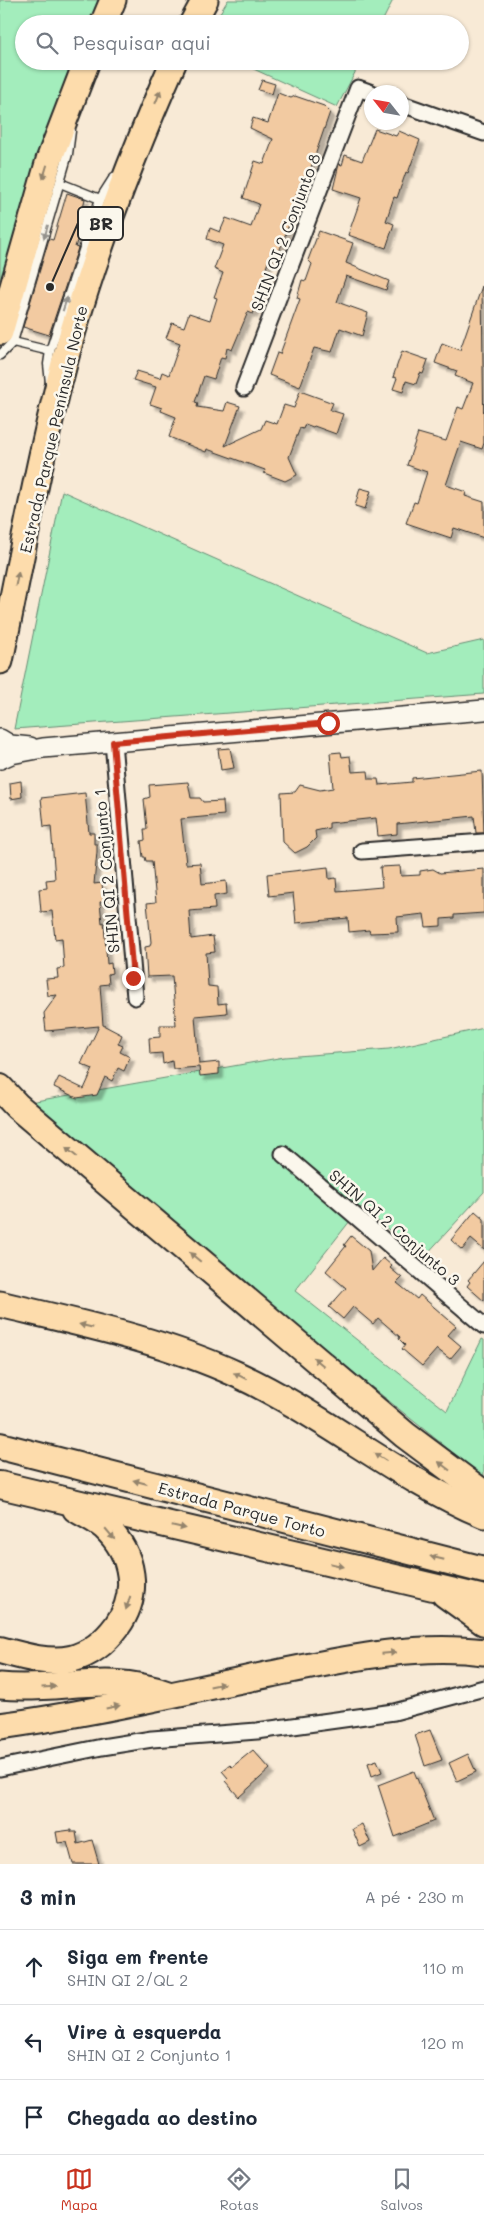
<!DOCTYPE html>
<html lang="pt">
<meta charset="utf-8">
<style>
:root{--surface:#fff;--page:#f2f2f3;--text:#1f2937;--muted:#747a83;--line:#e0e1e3;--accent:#c8321e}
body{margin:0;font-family:Mali,sans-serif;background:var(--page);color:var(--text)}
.compass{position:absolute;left:364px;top:85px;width:45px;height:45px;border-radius:50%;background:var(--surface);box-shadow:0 1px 4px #0004;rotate:301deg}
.stop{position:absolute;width:15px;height:15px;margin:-11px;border:4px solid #c8321e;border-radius:50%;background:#fff}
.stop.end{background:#c8321e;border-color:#fff;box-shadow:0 1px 5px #0008}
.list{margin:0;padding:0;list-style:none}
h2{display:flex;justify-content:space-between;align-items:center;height:65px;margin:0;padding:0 20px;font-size:21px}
h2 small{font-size:16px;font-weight:400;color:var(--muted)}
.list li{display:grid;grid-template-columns:32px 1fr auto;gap:15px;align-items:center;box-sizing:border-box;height:75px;padding:0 20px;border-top:1px solid var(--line)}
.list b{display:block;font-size:19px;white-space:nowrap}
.list p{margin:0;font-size:16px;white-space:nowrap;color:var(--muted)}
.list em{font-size:16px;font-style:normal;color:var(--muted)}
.icon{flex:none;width:28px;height:28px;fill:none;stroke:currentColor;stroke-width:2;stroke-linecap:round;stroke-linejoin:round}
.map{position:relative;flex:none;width:484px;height:1864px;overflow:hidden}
.search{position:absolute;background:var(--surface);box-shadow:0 1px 4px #0004;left:15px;right:15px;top:15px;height:55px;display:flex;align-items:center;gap:12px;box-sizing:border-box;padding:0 18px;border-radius:28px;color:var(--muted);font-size:19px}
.sheet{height:290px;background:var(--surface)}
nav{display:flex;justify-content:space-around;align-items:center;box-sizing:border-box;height:70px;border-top:1px solid var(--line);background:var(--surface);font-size:14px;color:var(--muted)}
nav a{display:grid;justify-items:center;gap:2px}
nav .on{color:var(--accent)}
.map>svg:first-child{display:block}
.green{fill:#a3edbc;stroke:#678c74}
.building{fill:#f2caa1;stroke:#2b2b2b;filter:url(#shadow)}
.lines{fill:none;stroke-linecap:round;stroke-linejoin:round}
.service-casing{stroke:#2b2b2b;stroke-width:11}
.minor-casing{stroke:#2b2b2b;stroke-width:19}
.tertiary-casing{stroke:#2b2b2b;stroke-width:22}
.primary-casing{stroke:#2b2b2b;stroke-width:29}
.trunk-casing{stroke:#2b2b2b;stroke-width:30}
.service{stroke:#fbf7ec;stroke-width:8}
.minor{stroke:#fbf7ec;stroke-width:15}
.tertiary{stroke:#fbf7ec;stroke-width:19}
.primary{stroke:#fddcac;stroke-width:25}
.trunk{stroke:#fddcac;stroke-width:26}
.oneway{fill:#94846c}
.oneway2{fill:#93918c}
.route{stroke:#c8321e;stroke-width:6}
.labels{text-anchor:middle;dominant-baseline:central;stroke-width:5;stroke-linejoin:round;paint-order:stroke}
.street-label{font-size:16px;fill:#2b2b2b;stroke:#fbf7ec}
.leader{fill:none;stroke:#2b2b2b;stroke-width:2}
.callout-dot{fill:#2b2b2b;stroke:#fbf7ec;stroke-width:2}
.callout{fill:#fbf7ec;stroke:#2b2b2b;stroke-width:2}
.callout-label{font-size:18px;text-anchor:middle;font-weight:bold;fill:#2b2b2b}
</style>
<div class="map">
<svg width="484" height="1864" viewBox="0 0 484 1864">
<defs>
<filter id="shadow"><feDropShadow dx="4.5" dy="4.5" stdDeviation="1" flood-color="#0004"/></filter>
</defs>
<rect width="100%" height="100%" fill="#f8ead6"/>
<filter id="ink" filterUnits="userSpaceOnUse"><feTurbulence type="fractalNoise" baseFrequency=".02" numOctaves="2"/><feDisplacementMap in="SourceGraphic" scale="10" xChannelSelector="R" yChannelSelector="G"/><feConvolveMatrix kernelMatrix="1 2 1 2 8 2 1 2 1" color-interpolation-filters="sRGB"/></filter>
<g filter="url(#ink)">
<g class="green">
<polygon points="0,0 105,0 95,24 24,24 24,61 79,61 0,321"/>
<polygon points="228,0 393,0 381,24 213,24"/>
<polygon points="236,61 361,61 337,107"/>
<polygon points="62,491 427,653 484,640 484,694 14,729"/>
<polygon points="484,1028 484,1192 423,1258 361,1207 295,1291 447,1411 482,1339 484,1340 484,1478 279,1312 30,1102 284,1057 389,1049"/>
</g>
<g class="building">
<polygon points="262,80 275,84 272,94 258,90"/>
<polygon points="278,93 291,98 295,96 324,106 330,112 307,179 303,177 296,196 299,197 279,252 272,250 265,271 271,273 266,290 262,289 253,314 248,312 232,350 227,348 225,358 221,357 214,379 204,376 195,402 198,403 197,407 224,411 227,402 240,406 225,446 261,429 265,420 277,424 284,405 294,408 300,391 333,403 330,410 343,414 336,434 314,426 313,427 305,424 303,429 300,428 289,457 297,475 285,481 264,473 265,470 207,449 206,452 169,437 176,417 161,411 162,408 150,404 156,387 133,380 137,371 160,378 162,372 169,375 180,343 166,338 172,323 184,327 189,313 210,320 217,298 214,297 223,273 214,269 223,245 207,239 210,228 220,232 226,218 251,227 259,204 243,198 255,161 264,164 273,139 250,128 253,118 268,123"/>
<polygon points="375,129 396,136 399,131 420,140 408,173 406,172 397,198 394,197 386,221 394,224 386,248 348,235 361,198 333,189 339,164 342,165 345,155 362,161"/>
<polygon points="67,193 85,199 81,215 85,216 75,247 78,248 49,335 23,327 49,239 53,240"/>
<polygon points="319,231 353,243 346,263 389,281 386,290 346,276 337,302 368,313 362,336 340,328 332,352 314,348 300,387 269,375 277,353 280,354 300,299 297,298 302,280 306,281 312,264 308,260"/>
<polygon points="482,286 484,443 482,449 461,442 446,485 466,492 465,496 484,502 484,538 454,528 451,538 406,523 414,502 417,503 427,472 407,465 418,433 446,441 458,407 463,409 473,383 455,376 457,371 435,363 442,343 460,350"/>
<polygon points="402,351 428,360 423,374 420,373 416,384 406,381 403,392 393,389 397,378 393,377"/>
<polygon points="360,488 371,491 365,509 355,506"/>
<polygon points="230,748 234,768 221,770 218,749"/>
<polygon points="341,752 342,757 350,756 352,772 368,771 369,779 378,779 379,785 412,782 412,778 482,771 484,833 476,833 474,816 397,824 397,834 378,836 376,818 329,823 329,828 315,831 316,838 307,847 295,853 283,842 281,793 295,792 300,785 320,790 333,788 330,753"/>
<polygon points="21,781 22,797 11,799 10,783"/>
<polygon points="188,782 191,798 200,798 203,802 223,801 224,815 181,819 186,864 200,863 202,884 226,881 227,894 214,896 215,909 189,911 191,939 213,936 215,952 206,953 208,986 217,987 218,1004 226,1003 227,1013 195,1016 199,1064 219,1062 219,1074 200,1076 199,1067 173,1069 172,1061 163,1064 162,1053 150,1054 149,1038 160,1037 160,1025 176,1025 172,976 147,977 145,947 150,946 151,942 147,903 156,902 152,861 146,861 145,857 143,857 141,841 145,840 144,829 147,829 144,799 150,797 149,785"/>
<polygon points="85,793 89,833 94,833 94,844 97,844 97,852 94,884 102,883 104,901 100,902 102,923 104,922 107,964 111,963 112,973 108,974 109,984 100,985 103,1025 122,1035 118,1044 123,1046 120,1052 130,1057 124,1071 118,1068 112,1081 105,1077 97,1095 77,1098 54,1087 59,1077 84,1089 93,1069 81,1064 99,1026 46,1031 44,1013 57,995 48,996 46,979 58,978 57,969 64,968 62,938 55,939 52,911 41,912 39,889 47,888 46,880 55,879 51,826 44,827 41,798"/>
<polygon points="400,866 401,876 420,875 420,871 433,869 440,873 484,869 484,913 454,915 454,918 441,919 441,926 426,927 424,914 397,917 398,932 370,933 369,930 349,932 348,918 296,923 293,893 269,896 267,874 328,867 329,879 336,878 337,891 382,887 380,867"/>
<polygon points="475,1211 484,1219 484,1250 471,1239 462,1250 451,1240"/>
<polygon points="351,1236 369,1251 372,1271 383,1258 392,1266 390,1268 402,1278 397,1283 417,1299 420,1295 456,1326 448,1335 461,1346 450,1359 437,1349 422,1366 402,1349 405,1345 399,1339 400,1337 378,1318 373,1324 353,1307 343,1319 329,1307 346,1288 326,1271 346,1246 344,1245"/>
<polygon points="484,1261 484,1301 467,1286 470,1282 468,1280"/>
<polygon points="430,1730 442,1760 425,1766 415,1735"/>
<polygon points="253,1750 270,1769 239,1797 225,1781 228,1778 222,1771 230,1765 232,1767"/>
<polygon points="468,1754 476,1772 457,1781 449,1763"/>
<polygon points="377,1760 382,1772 372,1776 368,1763"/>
<polygon points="414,1771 434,1821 395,1837 378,1785"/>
<polygon points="362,1824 370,1842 360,1847 352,1829"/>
<polygon points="71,1830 71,1832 76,1832 78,1844 92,1840 99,1864 73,1864 67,1842 58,1843 56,1832"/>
</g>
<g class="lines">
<defs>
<g id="service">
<polyline points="60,183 100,199"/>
<polyline points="13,342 50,351"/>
<polyline points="0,355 13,342 68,154 71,131"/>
<polyline points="50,383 48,364 50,351 100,199 114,177"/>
</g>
<g id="minor">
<polyline points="402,104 484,133"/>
<polyline points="244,388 358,88 372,93"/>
<polyline points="113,742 135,997"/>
<polyline points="362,851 484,842"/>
<polyline points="283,1154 484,1326"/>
<polyline points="0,1768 102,1747 152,1739 257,1731 394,1712 484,1688"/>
</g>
<g id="tertiary">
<polyline points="0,739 10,745 30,747"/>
<polyline points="0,759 11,754 43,748 484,710"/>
</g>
<g id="primary">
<polyline points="103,24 113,0"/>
<polyline points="192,24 205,0"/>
<polyline points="0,332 49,160 87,61"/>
<path d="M0 661C23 551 42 439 73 331 100 239 135 149 174 61"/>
<path d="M0 1304C79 1323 162 1340 236 1374 323 1414 396 1478 484 1515"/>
<path d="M0 1686C63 1692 105 1671 168 1694"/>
<path d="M0 1726C91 1714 181 1692 271 1674 340 1660 413 1643 484 1652"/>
</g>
<g id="trunk">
<polyline points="0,1088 17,1106 405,1435 484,1494"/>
<polyline points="0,1446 484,1570"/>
<polyline points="0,1485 484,1599"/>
<polyline points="445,1594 484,1622"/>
<path d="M0 1650C22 1656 48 1664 71 1659 90 1654 106 1641 117 1626 140 1594 134 1554 105 1527 97 1520 85 1514 76 1509"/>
</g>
</defs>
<use href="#service" class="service-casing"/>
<use href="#minor" class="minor-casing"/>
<use href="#tertiary" class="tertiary-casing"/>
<use href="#primary" class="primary-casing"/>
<use href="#trunk" class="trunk-casing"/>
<use href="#service" class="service"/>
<use href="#minor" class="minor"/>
<use href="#tertiary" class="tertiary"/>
<use href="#primary" class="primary"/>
<use href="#trunk" class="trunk"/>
</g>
<defs><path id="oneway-solid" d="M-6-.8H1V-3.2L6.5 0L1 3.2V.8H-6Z" transform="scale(1.25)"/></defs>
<g class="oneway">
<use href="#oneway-solid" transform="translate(158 97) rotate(-68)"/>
<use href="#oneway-solid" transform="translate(45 172) rotate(107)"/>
<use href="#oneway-solid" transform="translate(17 579) rotate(-78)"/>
<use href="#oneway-solid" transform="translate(71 1152) rotate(-140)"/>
<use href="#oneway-solid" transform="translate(195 1257) rotate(-140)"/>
<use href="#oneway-solid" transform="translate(86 1326) rotate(-166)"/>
<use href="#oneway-solid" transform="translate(319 1362) rotate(-140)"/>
<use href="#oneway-solid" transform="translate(240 1376) rotate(-154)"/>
<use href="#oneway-solid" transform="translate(380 1457) rotate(-148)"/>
<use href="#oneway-solid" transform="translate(444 1466) rotate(-143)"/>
<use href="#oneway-solid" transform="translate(140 1482) rotate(-165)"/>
<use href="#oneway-solid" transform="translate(179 1527) rotate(13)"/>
<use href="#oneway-solid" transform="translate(110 1534) rotate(50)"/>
<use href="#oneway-solid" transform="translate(437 1558) rotate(-166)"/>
<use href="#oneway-solid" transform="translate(337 1565) rotate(13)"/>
<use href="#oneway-solid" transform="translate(128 1603) rotate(108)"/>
<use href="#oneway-solid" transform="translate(389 1653) rotate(-5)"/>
<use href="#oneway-solid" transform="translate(217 1685) rotate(-11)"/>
<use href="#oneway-solid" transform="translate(49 1687) rotate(-4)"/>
<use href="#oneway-solid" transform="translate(113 1707) rotate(-12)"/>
</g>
<g class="oneway2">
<use href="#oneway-solid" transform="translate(46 232) rotate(106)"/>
<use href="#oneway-solid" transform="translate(65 304) rotate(-72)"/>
</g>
</g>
<g class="lines" filter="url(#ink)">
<polyline class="route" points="133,978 113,742 328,723"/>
</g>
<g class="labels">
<g class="street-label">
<text transform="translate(285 232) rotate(-69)">SHIN QI 2 Conjunto 8</text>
<text transform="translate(53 429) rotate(-77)">Estrada Parque Península Norte</text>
<text transform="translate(106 871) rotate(-95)">SHIN QI 2 Conjunto 1</text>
<text transform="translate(395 1227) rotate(41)">SHIN QI 2 Conjunto 3</text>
<text transform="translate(242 1509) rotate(15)">Estrada Parque Torto</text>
</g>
</g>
<path class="leader" d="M50 287L78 223"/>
<circle class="callout-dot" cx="50" cy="287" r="5"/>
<rect class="callout" x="78" y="207" width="45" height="33" rx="5"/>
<g class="callout-label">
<text x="101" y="230">BR</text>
</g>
</svg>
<svg class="compass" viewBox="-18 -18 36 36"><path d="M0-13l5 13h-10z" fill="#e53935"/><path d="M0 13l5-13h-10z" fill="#747a83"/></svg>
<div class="stop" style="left:328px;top:723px"></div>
<div class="stop end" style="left:133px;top:978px"></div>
<div class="search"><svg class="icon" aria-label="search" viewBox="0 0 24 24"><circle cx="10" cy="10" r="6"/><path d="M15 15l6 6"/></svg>Pesquisar aqui</div>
</div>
<section class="sheet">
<h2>3 min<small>A pé · 230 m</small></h2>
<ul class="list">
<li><svg class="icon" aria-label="ahead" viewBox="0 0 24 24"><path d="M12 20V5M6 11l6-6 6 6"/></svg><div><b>Siga em frente</b><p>SHIN QI 2/QL 2</p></div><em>110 m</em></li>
<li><svg class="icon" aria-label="left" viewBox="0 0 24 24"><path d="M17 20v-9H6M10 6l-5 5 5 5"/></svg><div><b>Vire à esquerda</b><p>SHIN QI 2 Conjunto 1</p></div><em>120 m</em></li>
<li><svg class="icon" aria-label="arrive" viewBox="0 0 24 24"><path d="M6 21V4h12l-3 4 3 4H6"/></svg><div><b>Chegada ao destino</b></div></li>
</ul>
</section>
<nav>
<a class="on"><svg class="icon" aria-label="map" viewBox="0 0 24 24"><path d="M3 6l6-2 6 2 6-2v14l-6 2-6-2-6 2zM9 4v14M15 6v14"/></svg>Mapa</a>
<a><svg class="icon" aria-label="directions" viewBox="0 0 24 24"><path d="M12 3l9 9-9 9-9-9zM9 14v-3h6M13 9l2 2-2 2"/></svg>Rotas</a>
<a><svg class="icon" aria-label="saved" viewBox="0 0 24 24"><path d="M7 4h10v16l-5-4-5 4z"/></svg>Salvos</a>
</nav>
